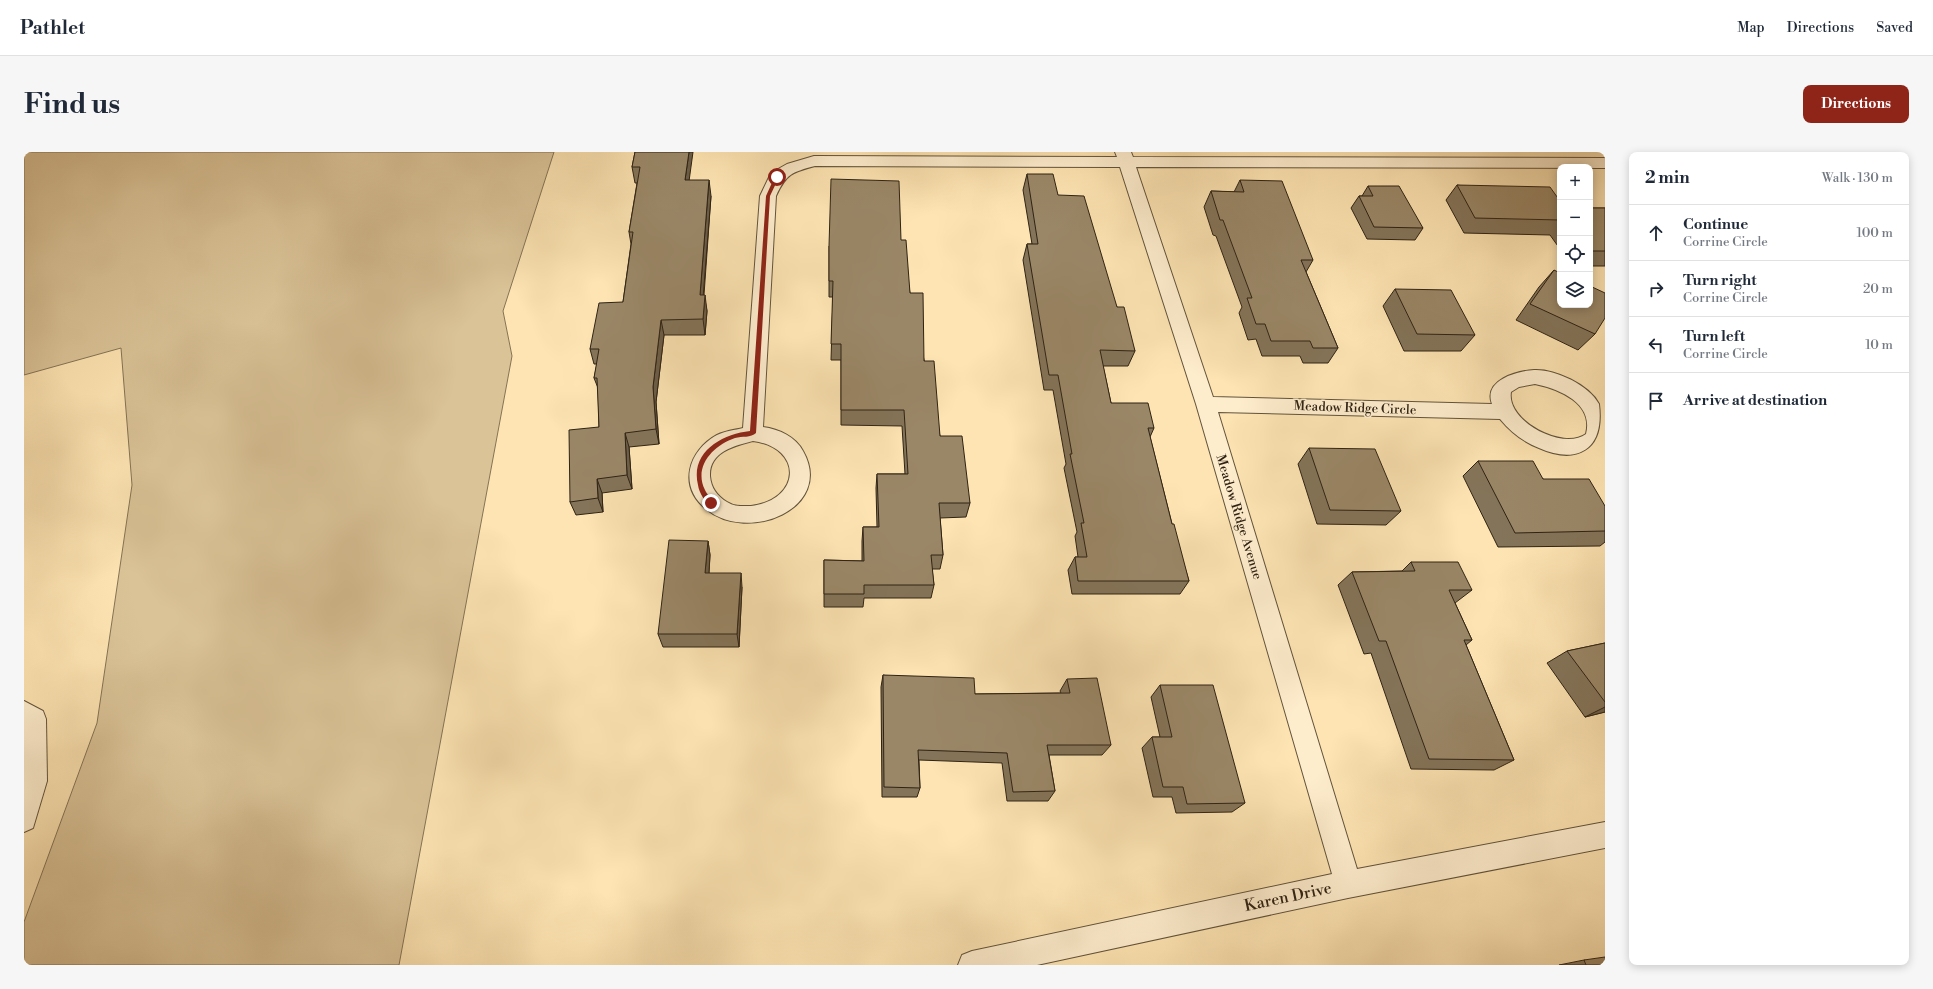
<!DOCTYPE html>
<meta charset="utf-8">
<style>
:root{--surface:#fff;--page:#f6f6f7;--text:#1f2937;--muted:#747a83;--line:#e0e1e3;--accent:#8f2418}
body{margin:0;font-family:"Libre Bodoni",serif;background:var(--page);color:var(--text)}
.controls{position:absolute;right:12px;top:12px;display:grid;overflow:hidden;border-radius:8px;box-shadow:0 2px 10px #0003}
.controls button{width:36px;height:36px;display:grid;place-items:center;padding:0;border:0;border-bottom:1px solid var(--line);background:var(--surface);color:var(--text);font:20px sans-serif}
.stop{position:absolute;width:12px;height:12px;margin:-9px;border:3px solid #8f2418;border-radius:50%;background:#fff}
.stop.end{background:#8f2418;border-color:#fff;box-shadow:0 1px 4px #0008}
.list{margin:0;padding:0;list-style:none}
h2{display:flex;justify-content:space-between;align-items:center;height:52px;margin:0;padding:0 16px;font-size:17px}
h2 small{font-size:13px;font-weight:400;color:var(--muted)}
.list li{display:grid;grid-template-columns:26px 1fr auto;gap:12px;align-items:center;box-sizing:border-box;height:56px;padding:0 16px;border-top:1px solid var(--line)}
.list b{display:block;font-size:15px;white-space:nowrap}
.list p{margin:0;font-size:13px;white-space:nowrap;color:var(--muted)}
.list em{font-size:13px;font-style:normal;color:var(--muted)}
.icon{flex:none;width:22px;height:22px;fill:none;stroke:currentColor;stroke-width:2;stroke-linecap:round;stroke-linejoin:round}
.map{position:relative;flex:none;width:1581px;height:813px;overflow:hidden;border-radius:8px}
header{display:flex;align-items:center;gap:24px;box-sizing:border-box;height:56px;padding:0 20px;background:var(--surface);border-bottom:1px solid var(--line)}
header strong{font-size:19px}
nav{display:flex;gap:22px;margin-inline-start:auto;font-size:14px}
.intro{display:flex;align-items:center;justify-content:space-between;box-sizing:border-box;height:96px;padding:0 24px}
h1{margin:0;font-size:28px}
.button{padding:10px 18px;border-radius:8px;background:var(--accent);color:#fff;font-size:14px;font-weight:700}
main{display:flex;gap:24px;padding:0 24px}
aside{flex:1;background:var(--surface);border-radius:8px;box-shadow:0 2px 10px #0003}
.map>svg:first-child{display:block}
.green{fill:#dac397;stroke:#847356}
.lines{fill:none;stroke-linecap:round;stroke-linejoin:round}
.minor-casing{stroke:#62533c;stroke-width:2}
.minor{fill:#feedcd;fill-rule:evenodd}
.wall{fill:#847459;stroke:#2f2315}
.shaded-wall{fill:#6c5e48;stroke:#2f2315}
.building{fill:#9a8767;stroke:#2f2315}
.route{fill:#8f2418}
.labels{text-anchor:middle;dominant-baseline:central;stroke-width:3;stroke-linejoin:round;paint-order:stroke}
.street-label{font-size:13px;fill:#2f2315;stroke:#feedcd}
.near-street-label{font-size:16px;fill:#2f2315;stroke:#feedcd}
</style>
<header>
<strong>Pathlet</strong>
<nav><a>Map</a><a>Directions</a><a>Saved</a></nav>
</header>
<div class="intro"><h1>Find us</h1><a class="button">Directions</a></div>
<main>
<div class="map">
<svg width="1581" height="813" viewBox="0 0 1581 813">
<rect width="100%" height="100%" fill="#fde4b2"/>
<filter id="stains"><feTurbulence type="fractalNoise" baseFrequency=".005" numOctaves="4"/><feColorMatrix values="0 0 0 0 .2 0 0 0 0 .09 0 0 0 0 .02 0 0 0 .5 -.17"/></filter>
<radialGradient id="worn" r=".72"><stop offset=".6" stop-color="#630" stop-opacity="0"/><stop offset="1" stop-color="#630" stop-opacity=".3"/></radialGradient>
<polygon class="green" points="0,0 530,0 479,159 488,204 375,813 0,813 0,770 73,571 108,333 97,196 0,223"/>
<g class="lines">
<defs>
<g id="minor">
<path d="M1091 0H1107L1109 5 1581 6V16L1112 15 1189 245 1468 252C1459 228 1493 219 1510 218 1531 217 1565 233 1575 252 1581 300 1551 312 1515 296 1499 290 1487 280 1476 267L1194 260 1333 717 1581 670V696L1324 746 1013 813H934L938 803 948 799 1308 722 1172 252 1096 15 791 14C768 20 762 22 752 44L739 275C755 277 772 285 779 299 811 356 724 392 682 357 654 334 664 299 693 283 701 279 711 278 719 276L736 44 747 21 763 12 790 4 1093 5ZM1511 232C1535 237 1570 251 1562 282 1539 299 1482 269 1487 240L1495 235ZM729 289C780 296 777 348 727 354 719 354 711 355 703 350 693 344 687 336 686 324 685 300 710 294 729 289Z"/>
<polygon points="0,549 19,559 22,567 23,629 9,676 0,680"/>
</g>
</defs>
<use href="#minor" class="minor-casing"/>
<use href="#minor" class="minor"/>
</g>
<g class="wall">
<polygon points="611,0 665,28 687,44 680,143 683,159 681,183 640,183 632,250 635,292 605,295 608,337 578,341 579,360 552,363 546,350 575,275 574,236 570,226 573,212 570,212 566,197 599,150 607,92 605,80 613,31 611,31 608,15"/>
<polygon points="1003,22 1034,43 1093,155 1111,199 1104,214 1079,214 1087,251 1130,276 1126,285 1148,372 1165,429 1156,442 1048,442 1044,418 1051,405 1054,405 1051,384 1053,380 1040,316 1042,312 1029,238 1020,238 999,108 1003,92 1008,92 999,38"/>
<polygon points="1216,28 1289,108 1282,120 1314,196 1304,211 1279,211 1276,204 1238,204 1232,187 1224,188 1215,161 1218,155 1192,84 1189,83 1180,55 1187,39 1210,40"/>
<polygon points="1433,33 1536,49 1536,97 1526,83 1440,81 1422,48"/>
<polygon points="1344,34 1399,76 1391,88 1343,87 1327,56 1335,44 1338,44"/>
<rect x="1566" y="56" width="15" height="58"/>
<polygon points="877,88 886,141 916,284 946,351 942,365 916,366 919,403 916,417 908,417 910,433 907,446 840,446 839,455 800,455 800,408 838,409 838,389 839,375 853,375 852,336 853,322 881,322 878,274 817,273 817,208 807,208 809,145 805,145 805,94"/>
<polygon points="1530,118 1571,182 1554,198 1492,168 1515,135"/>
<polygon points="1371,137 1451,183 1437,199 1380,199 1359,154"/>
<polygon points="1285,296 1377,359 1362,373 1293,372 1274,312"/>
<polygon points="1454,309 1519,327 1581,354 1581,390 1576,394 1474,395 1439,324"/>
<polygon points="684,389 686,403 685,421 718,435 715,495 639,495 634,482"/>
<polygon points="1387,410 1448,438 1431,451 1448,488 1442,493 1490,608 1470,618 1387,617 1347,501 1340,502 1314,433 1328,420 1378,419"/>
<polygon points="1581,491 1581,560 1561,565 1523,511 1543,499"/>
<polygon points="859,523 951,542 1037,541 1036,539 1043,527 1087,593 1078,603 1025,603 1031,639 1024,649 983,649 978,611 895,608 896,636 893,645 858,645 857,535"/>
<polygon points="1136,533 1221,651 1208,660 1152,661 1148,645 1129,645 1118,596 1128,585 1136,585 1127,545"/>
<polygon points="1560,808 1581,813 1535,813"/>
</g>
<g class="shaded-wall">
<polygon points="665,0 669,0 663,44 661,28"/>
<polygon points="685,28 687,44 678,159 676,143"/>
<polygon points="681,143 683,159 681,183 679,167"/>
<polygon points="637,168 640,183 632,250 635,292 632,277 629,235"/>
<polygon points="601,281 605,295 608,337 603,323"/>
<polygon points="573,327 578,341 579,360 574,346"/>
<polygon points="684,389 686,403 684,435 681,421"/>
<polygon points="717,421 718,435 715,495 713,482"/>
<polygon points="1581,555 1581,560 1561,565"/>
</g>
<g class="building">
<polygon points="611,0 665,0 661,28 685,28 676,143 681,143 679,167 637,168 629,235 632,277 601,281 603,323 573,327 574,346 546,350 545,278 575,275 573,226 570,226 575,197 566,197 575,151 599,150 609,80 605,80 616,15 608,15"/>
<polygon points="1003,22 1029,22 1034,43 1060,44 1093,155 1100,155 1111,199 1076,198 1087,251 1124,251 1130,276 1124,276 1148,372 1150,372 1165,429 1054,429 1051,405 1063,405 1057,371 1060,371 1046,302 1048,302 1034,223 1025,223 1003,92 1014,92"/>
<polygon points="807,27 875,29 877,88 882,88 886,141 899,141 900,209 910,209 916,284 938,284 946,351 915,351 919,403 907,403 910,433 840,433 840,442 800,442 800,408 840,409 839,375 855,375 853,322 884,322 880,258 817,258 817,192 807,192 809,129 805,129 805,94"/>
<polygon points="1216,28 1258,29 1289,108 1277,108 1314,196 1289,196 1286,189 1247,189 1241,172 1232,172 1223,146 1228,146 1199,68 1196,68 1187,39 1220,40"/>
<polygon points="1433,33 1526,35 1536,49 1536,68 1451,66"/>
<polygon points="1344,34 1375,34 1399,76 1350,75 1335,44 1349,44"/>
<rect x="1566" y="56" width="15" height="43"/>
<polygon points="1530,118 1536,121 1536,153 1566,153 1566,134 1581,141 1581,166 1571,182 1506,152"/>
<polygon points="1371,137 1427,138 1451,183 1393,182"/>
<polygon points="1285,296 1351,297 1377,359 1306,358"/>
<polygon points="1454,309 1509,309 1519,327 1565,327 1581,354 1581,379 1491,381"/>
<polygon points="645,388 684,389 681,421 717,421 713,482 634,482"/>
<polygon points="1387,410 1434,410 1448,438 1425,438 1448,488 1440,488 1490,608 1405,607 1362,489 1355,489 1328,420 1391,419"/>
<polygon points="1581,491 1581,550 1543,499"/>
<polygon points="859,523 950,526 951,542 1046,541 1043,527 1073,526 1087,593 1023,593 1031,639 989,640 983,601 894,598 896,636 860,635"/>
<polygon points="1136,533 1189,533 1221,651 1163,652 1159,635 1139,635 1128,585 1148,585"/>
<polygon points="1581,805 1581,813 1562,813 1560,808"/>
</g>
<path class="route" d="M751 24 755 25 746 44 732 281C727 286 718 284 711 286 690 293 669 314 681 338 683 343 688 346 691 351L687 353C681 350 675 341 674 333 666 300 698 282 726 279L742 44Z"/>
<g class="labels">
<g class="street-label">
<text transform="translate(1331 256) rotate(2)">Meadow Ridge Circle</text>
<text transform="translate(1215 365) rotate(73)">Meadow Ridge Avenue</text>
</g>
<g class="near-street-label">
<text transform="translate(1264 745) rotate(-12)">Karen Drive</text>
</g>
</g>
<rect width="100%" height="100%" filter="url(#stains)"/>
<rect width="100%" height="100%" fill="url(#worn)"/>
</svg>
<div class="controls">
<button>+</button>
<button>−</button>
<button><svg class="icon" aria-label="locate" viewBox="0 0 24 24"><circle cx="12" cy="12" r="6"/><path d="M12 2v4M12 18v4M2 12h4M18 12h4"/></svg></button>
<button><svg class="icon" aria-label="layers" viewBox="0 0 24 24"><path d="M12 4l9 5-9 5-9-5zM3 14l9 5 9-5"/></svg></button>
</div>
<div class="stop" style="left:753px;top:25px"></div>
<div class="stop end" style="left:687px;top:351px"></div>
</div>
<aside>
<h2>2 min<small>Walk · 130 m</small></h2>
<ul class="list">
<li><svg class="icon" aria-label="ahead" viewBox="0 0 24 24"><path d="M12 20V5M6 11l6-6 6 6"/></svg><div><b>Continue</b><p>Corrine Circle</p></div><em>100 m</em></li>
<li><svg class="icon" aria-label="right" viewBox="0 0 24 24"><path d="M7 20v-9h11M14 6l5 5-5 5"/></svg><div><b>Turn right</b><p>Corrine Circle</p></div><em>20 m</em></li>
<li><svg class="icon" aria-label="left" viewBox="0 0 24 24"><path d="M17 20v-9H6M10 6l-5 5 5 5"/></svg><div><b>Turn left</b><p>Corrine Circle</p></div><em>10 m</em></li>
<li><svg class="icon" aria-label="arrive" viewBox="0 0 24 24"><path d="M6 21V4h12l-3 4 3 4H6"/></svg><div><b>Arrive at destination</b></div></li>
</ul>
</aside>
</main>
